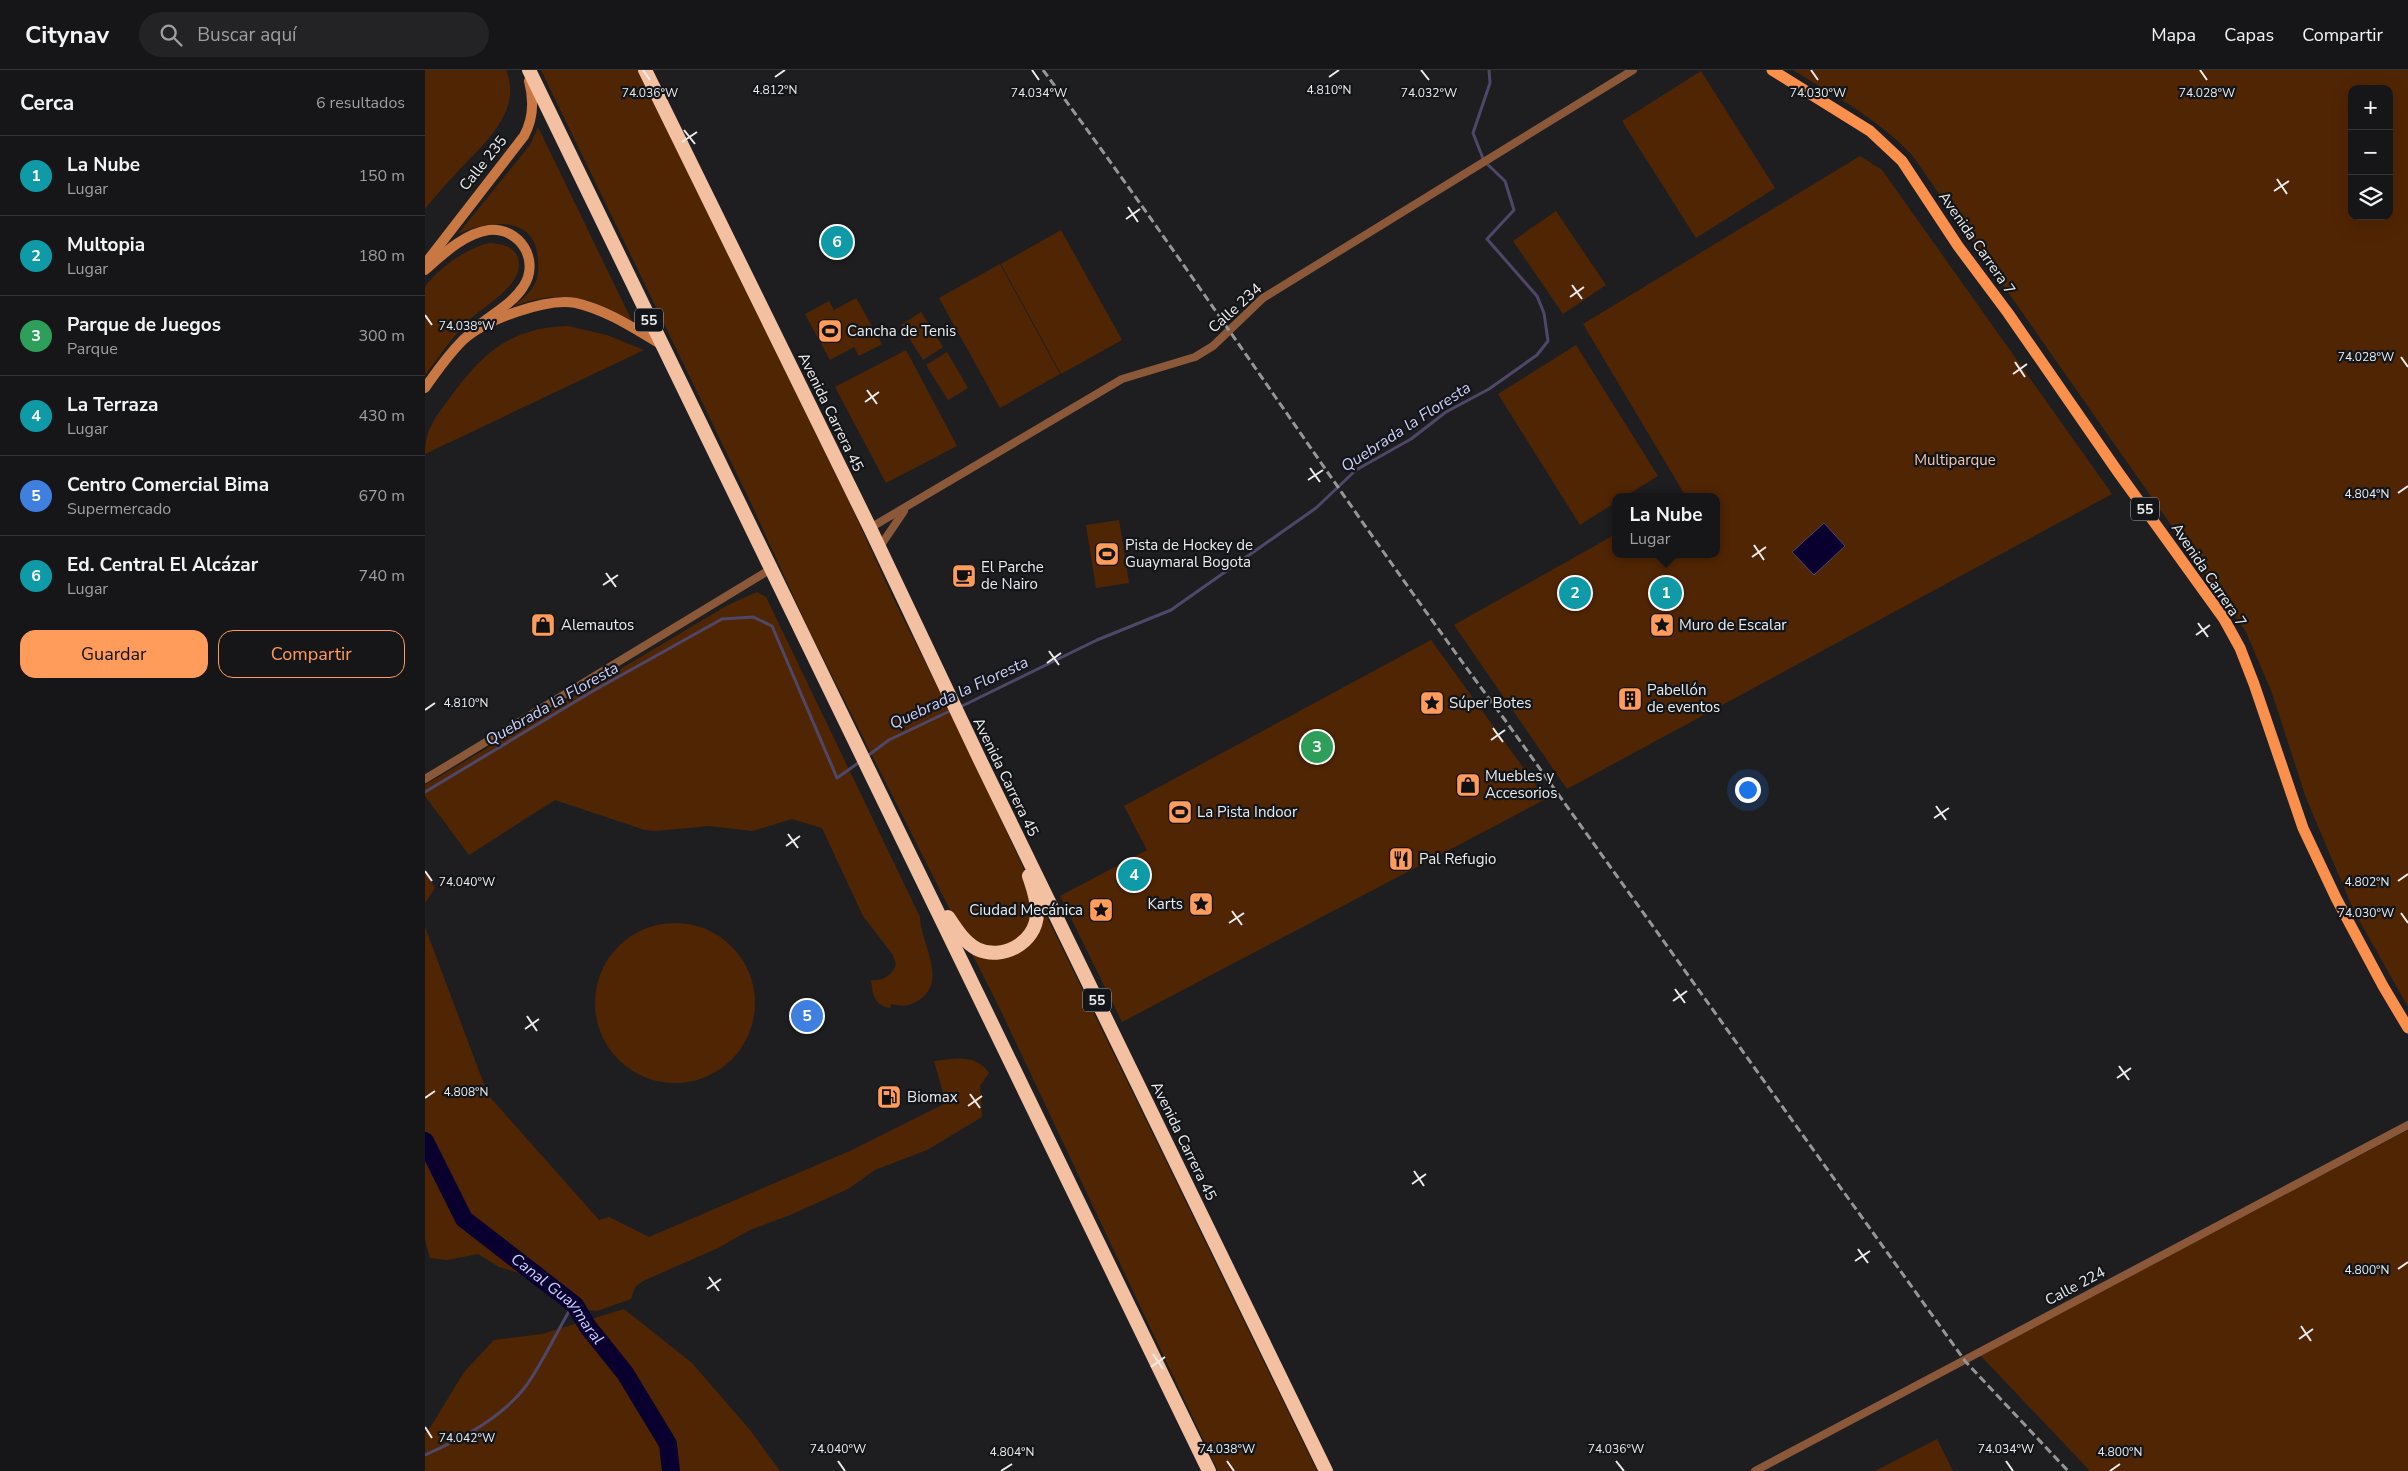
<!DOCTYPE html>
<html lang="es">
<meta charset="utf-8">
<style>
:root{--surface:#161619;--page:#232326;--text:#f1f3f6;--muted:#9e9fa2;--line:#353538;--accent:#ff9b5b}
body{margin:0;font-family:"Nunito Sans",sans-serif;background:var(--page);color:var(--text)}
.controls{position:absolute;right:15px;top:15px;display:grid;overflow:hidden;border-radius:10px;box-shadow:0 5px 20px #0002}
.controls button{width:45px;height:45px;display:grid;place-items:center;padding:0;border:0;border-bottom:1px solid var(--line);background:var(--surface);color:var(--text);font:25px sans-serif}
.you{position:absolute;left:1322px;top:719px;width:18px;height:18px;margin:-12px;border:4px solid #fff;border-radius:50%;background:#1a73e8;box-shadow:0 0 0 8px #1a73e833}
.badge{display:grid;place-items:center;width:32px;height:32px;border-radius:50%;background:var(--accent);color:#fff;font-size:16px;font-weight:700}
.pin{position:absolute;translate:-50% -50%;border:2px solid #fff;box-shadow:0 1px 5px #0006}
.popup{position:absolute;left:1187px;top:423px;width:108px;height:65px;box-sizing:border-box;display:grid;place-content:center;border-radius:10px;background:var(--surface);filter:drop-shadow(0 1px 4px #0005);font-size:16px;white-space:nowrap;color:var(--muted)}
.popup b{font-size:19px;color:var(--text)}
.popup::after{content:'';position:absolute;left:50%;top:100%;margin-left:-10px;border:10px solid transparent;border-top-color:var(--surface)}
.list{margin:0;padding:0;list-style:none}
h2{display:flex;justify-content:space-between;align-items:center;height:65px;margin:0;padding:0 20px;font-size:21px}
h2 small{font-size:16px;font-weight:400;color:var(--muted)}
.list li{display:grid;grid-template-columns:32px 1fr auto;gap:15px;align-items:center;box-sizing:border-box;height:80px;padding:0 20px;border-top:1px solid var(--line)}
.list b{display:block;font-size:19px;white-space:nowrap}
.list p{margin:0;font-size:16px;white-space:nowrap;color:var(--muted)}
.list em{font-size:16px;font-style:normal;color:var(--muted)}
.actions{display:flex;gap:10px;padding:15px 20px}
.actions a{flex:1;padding:11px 0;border:1px solid var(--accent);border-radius:15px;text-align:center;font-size:18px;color:var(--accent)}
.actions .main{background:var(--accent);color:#111}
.icon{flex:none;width:28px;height:28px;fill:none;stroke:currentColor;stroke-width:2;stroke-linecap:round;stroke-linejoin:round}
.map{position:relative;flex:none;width:1983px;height:1401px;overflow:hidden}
header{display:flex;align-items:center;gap:30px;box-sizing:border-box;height:70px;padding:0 25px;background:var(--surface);border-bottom:1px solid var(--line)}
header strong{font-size:24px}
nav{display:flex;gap:28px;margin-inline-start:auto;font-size:18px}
.search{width:350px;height:45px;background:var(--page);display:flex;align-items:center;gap:12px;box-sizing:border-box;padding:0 18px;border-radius:28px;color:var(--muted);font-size:19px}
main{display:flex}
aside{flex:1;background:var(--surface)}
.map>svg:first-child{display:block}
.green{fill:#502504;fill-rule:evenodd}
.water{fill:#0a002f;stroke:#4e4768}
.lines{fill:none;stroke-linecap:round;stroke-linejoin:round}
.stream{stroke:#4e4768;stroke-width:3}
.river{stroke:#0a002f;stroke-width:18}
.street{stroke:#8b5839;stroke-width:8}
.secondary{stroke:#c97844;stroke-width:10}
.primary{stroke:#fa904b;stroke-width:11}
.highway{stroke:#f3c0a2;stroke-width:14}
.rail{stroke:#959698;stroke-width:3;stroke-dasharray:8 4;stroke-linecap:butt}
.ticks{fill:none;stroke:#ebecee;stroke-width:2}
.labels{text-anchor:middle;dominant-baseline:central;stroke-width:4.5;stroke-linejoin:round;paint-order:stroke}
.shield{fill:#141518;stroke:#aaacae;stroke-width:1}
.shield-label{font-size:14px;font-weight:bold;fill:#ebecee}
.street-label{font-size:15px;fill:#ebecee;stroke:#141518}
.poi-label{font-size:15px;fill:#ebecee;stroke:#141518;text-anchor:start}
.park-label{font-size:15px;fill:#f3c8af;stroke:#141518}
.water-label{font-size:16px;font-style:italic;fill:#cccffa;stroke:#141518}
.ticks-label{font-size:12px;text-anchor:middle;fill:#ebecee;stroke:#141518;stroke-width:4.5;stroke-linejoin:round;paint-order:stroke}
</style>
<header>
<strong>Citynav</strong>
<div class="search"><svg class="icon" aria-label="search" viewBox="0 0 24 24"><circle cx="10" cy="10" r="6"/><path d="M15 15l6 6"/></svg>Buscar aquí</div>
<nav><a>Mapa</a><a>Capas</a><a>Compartir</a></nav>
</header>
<main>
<aside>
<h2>Cerca<small>6 resultados</small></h2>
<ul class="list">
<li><span class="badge" style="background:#0f9aa8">1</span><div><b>La Nube</b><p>Lugar</p></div><em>150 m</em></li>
<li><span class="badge" style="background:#0f9aa8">2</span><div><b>Multopia</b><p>Lugar</p></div><em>180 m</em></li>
<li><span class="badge" style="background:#2e9e5b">3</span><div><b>Parque de Juegos</b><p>Parque</p></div><em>300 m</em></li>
<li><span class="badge" style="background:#0f9aa8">4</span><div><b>La Terraza</b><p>Lugar</p></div><em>430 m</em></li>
<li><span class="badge" style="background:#3f7fe0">5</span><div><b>Centro Comercial Bima</b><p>Supermercado</p></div><em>670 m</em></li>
<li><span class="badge" style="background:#0f9aa8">6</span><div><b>Ed. Central El Alcázar</b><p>Lugar</p></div><em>740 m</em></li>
</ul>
<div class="actions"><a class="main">Guardar</a><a>Compartir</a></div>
</aside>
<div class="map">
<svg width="1983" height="1401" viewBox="0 0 1983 1401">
<rect width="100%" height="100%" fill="#1e1e21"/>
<g class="green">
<path d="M0 0H81C98 40 60 73 35 99 23 112 11 125 0 139Z"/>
<polygon points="116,0 213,0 427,438 468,528 539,670 602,806 892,1401 793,1401 576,941 382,556 326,433"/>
<path d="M1368 0H1983V937L1929 841 1881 728 1847 623 1821 562 1487 85C1453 49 1410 26 1368 0ZM1927 19H1964V146H1927Z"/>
<polygon points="1276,1 1350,118 1271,168 1197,51"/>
<path d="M113 57 207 251C164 226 137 219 89 236 95 231 101 226 106 220 113 211 114 201 113 191 112 144 63 150 33 164L105 75Z"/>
<polygon points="1435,86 1457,100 1687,424 1142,719 1029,555 1191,464 1191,484 1291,484 1291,427 1258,427 1260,425 1158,254"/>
<polygon points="1131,141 1181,215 1138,244 1088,171"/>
<polygon points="636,160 697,270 636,304 576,194"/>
<path d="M65 173C77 174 89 176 93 188 101 215 59 235 43 251 27 267 14 287 0 305V217C13 198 43 177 65 173Z"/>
<polygon points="575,194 635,304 575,338 514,228"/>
<polygon points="431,228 457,274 434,286 429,277 405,290 380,244 404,231 409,240"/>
<polygon points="496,242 518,277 498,290 476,255"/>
<path d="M143 256 182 265 219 280 0 384C0 360 10 348 24 329 56 285 85 257 143 256Z"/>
<polygon points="1151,275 1233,406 1199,427 1191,427 1191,432 1155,455 1073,324"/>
<polygon points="481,280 532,376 461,413 410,317"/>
<polygon points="522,282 543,318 523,330 501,295"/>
<polygon points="694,450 704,513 671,518 661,455"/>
<path d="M332 522 341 527 495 847C495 872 521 906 498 927 487 936 479 937 466 934L465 938C448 935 448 923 446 910 459 911 466 906 471 895L468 885 438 846 397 758 367 749 328 761 284 756 231 761 220 760 130 730 44 785 0 726V715L303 535Z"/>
<polygon points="1006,570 1121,729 697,952 635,826 722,780 699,736"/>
<polygon points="0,801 10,818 0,833"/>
<circle cx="250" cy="933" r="80"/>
<path d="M0 857 63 1025 174 1150 184 1147 224 1167 427 1080 521 1033 509 991C530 989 550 983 564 1003L555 1016 557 1047 502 1080 450 1100 423 1119 365 1145 325 1160 293 1178 218 1211 210 1217 206 1229 172 1241 146 1238 104 1206 74 1197 53 1184 22 1190 5 1188 0 1170Z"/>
<polygon points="1983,1060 1983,1401 1665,1401 1555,1285"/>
<polygon points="199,1239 267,1293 325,1360 355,1401 0,1401 0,1363 5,1358 39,1302 69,1270 117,1264"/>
<polygon points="1512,1369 1528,1401 1450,1401"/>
</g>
<polygon class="water" points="1399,453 1420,476 1389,505 1367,482"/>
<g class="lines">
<g class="stream">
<polyline points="535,637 672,570 746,540 891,438 931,400 986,369 1021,342 1064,319 1112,285 1123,271 1119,243 1112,226 1062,169 1089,140 1080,111 1059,91 1048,63 1065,13 1064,0"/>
<polyline points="441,687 464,670 527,640"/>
<polyline points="0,722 168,621 297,549 328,547 347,556 412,708 436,691"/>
<path d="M0 1385C36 1369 77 1348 101 1316 118 1292 131 1263 146 1238L150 1235"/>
</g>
<path class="river" id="s1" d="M0 1071 39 1149 150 1235 163 1257 200 1303 243 1374 246 1401"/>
<g class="street">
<polyline points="445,458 697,309 770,287 788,276 838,228 1208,0"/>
<polyline points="454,478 479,441"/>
<polyline points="0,709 346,499"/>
<polyline points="1330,1401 1983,1055"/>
</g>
<g class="secondary">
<path d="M0 194 99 66C109 48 109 30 104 11"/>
<path d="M0 200C17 185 40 163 64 160 95 157 116 191 98 217 88 233 67 244 52 257"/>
<path d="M0 318C11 302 24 284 38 270 60 250 122 227 151 233 182 240 210 259 237 275"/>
</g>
<polyline class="primary" points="1347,0 1445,61 1477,91 1533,176 1583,243 1693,402 1799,549 1815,578 1829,614 1878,758 1911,828 1958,916 1983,958"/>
<g class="highway">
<polyline points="104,0 784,1401"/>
<polyline points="220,0 445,458 555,690 901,1401"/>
<path d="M523 847C531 859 539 872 552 879 577 891 611 873 612 844 613 831 608 818 604 806"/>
</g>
<path class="rail" d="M618 0C777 213 921 437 1080 650L1540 1291 1643 1401"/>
</g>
<path class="ticks" d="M218 0 225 10M607 0 614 10M996 0 1004 10M1386 0 1393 10M1775 0 1782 10M350 7 360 0M904 7 914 0M259 60 270 74M257 72 272 62M1852 109 1862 124M1849 121 1864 111M703 137 713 152M701 149 715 139M1147 215 1157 229M1145 227 1159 217M0 245 7 255M1976 287 1983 297M1590 292 1600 307M1588 304 1602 294M442 320 452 334M440 332 454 322M885 398 895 412M883 410 898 400M1973 423 1983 416M1329 475 1339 490M1327 487 1341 477M181 503 191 517M178 515 193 505M1773 553 1783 567M1771 565 1785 555M624 581 634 595M622 593 636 583M0 640 10 633M1068 658 1078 672M1066 670 1080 660M1511 736 1521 750M1509 748 1524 738M363 764 373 778M361 776 375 766M0 801 7 811M1973 811 1983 804M807 841 817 855M1976 843 1983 853M804 853 819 843M1250 919 1260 933M1248 931 1262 921M102 946 112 961M100 959 114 949M1694 996 1704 1010M1692 1008 1706 998M545 1024 555 1038M0 1028 10 1021M543 1036 557 1026M989 1101 999 1116M987 1114 1001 1104M1433 1179 1443 1193M1430 1191 1445 1181M1973 1199 1983 1192M284 1207 294 1221M282 1219 296 1209M1876 1256 1886 1271M1874 1269 1888 1259M728 1284 738 1299M726 1297 740 1287M0 1357 7 1368M413 1391 420 1401M802 1391 809 1401M1191 1391 1199 1401M1581 1391 1588 1401M576 1401 587 1394M1685 1401 1695 1394"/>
<defs>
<symbol id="stadium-square" viewBox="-11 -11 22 22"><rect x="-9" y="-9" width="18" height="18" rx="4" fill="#ff9b5b" stroke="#141518"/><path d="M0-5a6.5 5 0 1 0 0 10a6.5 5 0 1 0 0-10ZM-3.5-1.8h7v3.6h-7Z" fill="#111"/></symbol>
<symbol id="cafe-square" viewBox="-11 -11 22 22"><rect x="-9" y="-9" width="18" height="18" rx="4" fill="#ff9b5b" stroke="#141518"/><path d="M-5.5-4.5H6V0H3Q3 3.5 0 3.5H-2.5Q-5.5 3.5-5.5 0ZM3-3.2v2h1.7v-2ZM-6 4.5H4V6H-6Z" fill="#111"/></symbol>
<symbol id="shop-square" viewBox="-11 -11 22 22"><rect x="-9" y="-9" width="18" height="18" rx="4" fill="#ff9b5b" stroke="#141518"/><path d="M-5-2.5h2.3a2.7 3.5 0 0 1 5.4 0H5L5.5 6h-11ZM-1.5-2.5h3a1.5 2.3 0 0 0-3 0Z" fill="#111"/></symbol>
<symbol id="sight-square" viewBox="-11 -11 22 22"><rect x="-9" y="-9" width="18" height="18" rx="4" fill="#ff9b5b" stroke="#141518"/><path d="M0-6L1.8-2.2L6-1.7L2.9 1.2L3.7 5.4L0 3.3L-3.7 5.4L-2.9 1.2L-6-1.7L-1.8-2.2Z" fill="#111"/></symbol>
<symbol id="building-square" viewBox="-11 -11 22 22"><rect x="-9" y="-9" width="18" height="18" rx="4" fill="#ff9b5b" stroke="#141518"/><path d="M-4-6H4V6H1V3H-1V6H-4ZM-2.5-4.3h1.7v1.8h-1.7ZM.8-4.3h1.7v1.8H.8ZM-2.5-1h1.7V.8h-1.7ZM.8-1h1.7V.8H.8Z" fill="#111"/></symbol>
<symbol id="restaurant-square" viewBox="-11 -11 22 22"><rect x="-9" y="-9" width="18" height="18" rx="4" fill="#ff9b5b" stroke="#141518"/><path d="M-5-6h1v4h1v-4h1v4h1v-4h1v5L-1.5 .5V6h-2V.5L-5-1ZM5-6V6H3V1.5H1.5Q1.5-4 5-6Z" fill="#111"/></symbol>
<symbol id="fuel-square" viewBox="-11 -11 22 22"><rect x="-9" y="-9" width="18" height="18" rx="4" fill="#ff9b5b" stroke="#141518"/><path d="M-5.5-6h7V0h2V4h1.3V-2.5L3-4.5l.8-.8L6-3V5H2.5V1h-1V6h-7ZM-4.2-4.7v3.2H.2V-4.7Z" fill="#111"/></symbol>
</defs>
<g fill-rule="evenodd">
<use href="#stadium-square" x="391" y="247" width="28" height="28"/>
<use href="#stadium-square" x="668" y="470" width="28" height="28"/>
<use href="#cafe-square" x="525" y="492" width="28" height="28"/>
<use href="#shop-square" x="104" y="541" width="28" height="28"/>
<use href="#sight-square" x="1223" y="541" width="28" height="28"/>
<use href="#building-square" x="1191" y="615" width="28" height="28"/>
<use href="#sight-square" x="993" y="619" width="28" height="28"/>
<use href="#shop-square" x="1029" y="701" width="28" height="28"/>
<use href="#stadium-square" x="741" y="728" width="28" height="28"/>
<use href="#restaurant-square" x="962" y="775" width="28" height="28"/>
<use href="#sight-square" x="762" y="820" width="28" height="28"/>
<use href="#sight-square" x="662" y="826" width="28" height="28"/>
<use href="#fuel-square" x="450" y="1013" width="28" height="28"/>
</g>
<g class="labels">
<g class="shield">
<rect x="210" y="238.5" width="28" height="23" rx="4"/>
<rect x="1706" y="427.5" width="28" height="23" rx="4"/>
<rect x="658" y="918.5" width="28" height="23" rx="4"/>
</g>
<g class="shield-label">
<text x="224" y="250">55</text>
<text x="1720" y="439">55</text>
<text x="672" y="930">55</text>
</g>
<g class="street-label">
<text transform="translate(58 93) rotate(-51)">Calle 235</text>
<text transform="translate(1552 173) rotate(55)">Avenida Carrera 7</text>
<text transform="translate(810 238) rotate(-42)">Calle 234</text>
<text transform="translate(406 342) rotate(64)">Avenida Carrera 45</text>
<text transform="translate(1784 505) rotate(56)">Avenida Carrera 7</text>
<text transform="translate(581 707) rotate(64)">Avenida Carrera 45</text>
<text transform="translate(759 1071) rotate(64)">Avenida Carrera 45</text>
<text transform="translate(1650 1216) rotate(-28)">Calle 224</text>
</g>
<g class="poi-label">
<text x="422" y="261">Cancha de Tenis</text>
<text x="700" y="475">Pista de Hockey de<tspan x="700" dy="17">Guaymaral Bogota</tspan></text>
<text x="556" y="497">El Parche<tspan x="556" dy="17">de Nairo</tspan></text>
<text x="136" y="555">Alemautos</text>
<text x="1254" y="555">Muro de Escalar</text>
<text x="1222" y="620">Pabellón<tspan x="1222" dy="17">de eventos</tspan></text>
<text x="1024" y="633">Súper Botes</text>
<text x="1060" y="706">Muebles y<tspan x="1060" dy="17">Accesorios</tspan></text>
<text x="772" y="742">La Pista Indoor</text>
<text x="994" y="789">Pal Refugio</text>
<text x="758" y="834" text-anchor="end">Karts</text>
<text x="658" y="840" text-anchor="end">Ciudad Mecánica</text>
<text x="482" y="1027">Biomax</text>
</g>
<g class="park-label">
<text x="1530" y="390">Multiparque</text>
</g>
<g class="water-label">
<text transform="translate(981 357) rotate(-33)">Quebrada la Floresta</text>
<text transform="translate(534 623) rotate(-25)">Quebrada la Floresta</text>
<text transform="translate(127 634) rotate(-30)">Quebrada la Floresta</text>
<text stroke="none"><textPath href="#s1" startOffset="211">Canal Guaymaral</textPath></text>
</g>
</g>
<g class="ticks-label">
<text x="904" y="24">4.810°N</text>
<text x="350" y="24">4.812°N</text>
<text x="1393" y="27">74.030°W</text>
<text x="1782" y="27">74.028°W</text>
<text x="225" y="27">74.036°W</text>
<text x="614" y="27">74.034°W</text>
<text x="1004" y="27">74.032°W</text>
<text x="42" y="260">74.038°W</text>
<text x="1941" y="291">74.028°W</text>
<text x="1942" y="428">4.804°N</text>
<text x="41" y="637">4.810°N</text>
<text x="1942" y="816">4.802°N</text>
<text x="42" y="816">74.040°W</text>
<text x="1941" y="847">74.030°W</text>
<text x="41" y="1026">4.808°N</text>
<text x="1942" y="1204">4.800°N</text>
<text x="42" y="1372">74.042°W</text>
<text x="413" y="1383">74.040°W</text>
<text x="802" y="1383">74.038°W</text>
<text x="1191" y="1383">74.036°W</text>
<text x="1581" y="1383">74.034°W</text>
<text x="587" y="1386">4.804°N</text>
<text x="1695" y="1386">4.800°N</text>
</g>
</svg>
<div class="controls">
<button>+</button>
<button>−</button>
<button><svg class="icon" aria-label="layers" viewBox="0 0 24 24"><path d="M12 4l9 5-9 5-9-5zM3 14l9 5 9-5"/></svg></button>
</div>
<div class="you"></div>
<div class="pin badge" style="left:1241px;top:523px;background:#0f9aa8">1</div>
<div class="popup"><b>La Nube</b>Lugar</div>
<div class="pin badge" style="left:1150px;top:523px;background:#0f9aa8">2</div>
<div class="pin badge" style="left:892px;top:677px;background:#2e9e5b">3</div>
<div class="pin badge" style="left:709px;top:805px;background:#0f9aa8">4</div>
<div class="pin badge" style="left:382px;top:946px;background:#3f7fe0">5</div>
<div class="pin badge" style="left:412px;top:172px;background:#0f9aa8">6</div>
</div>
</main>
